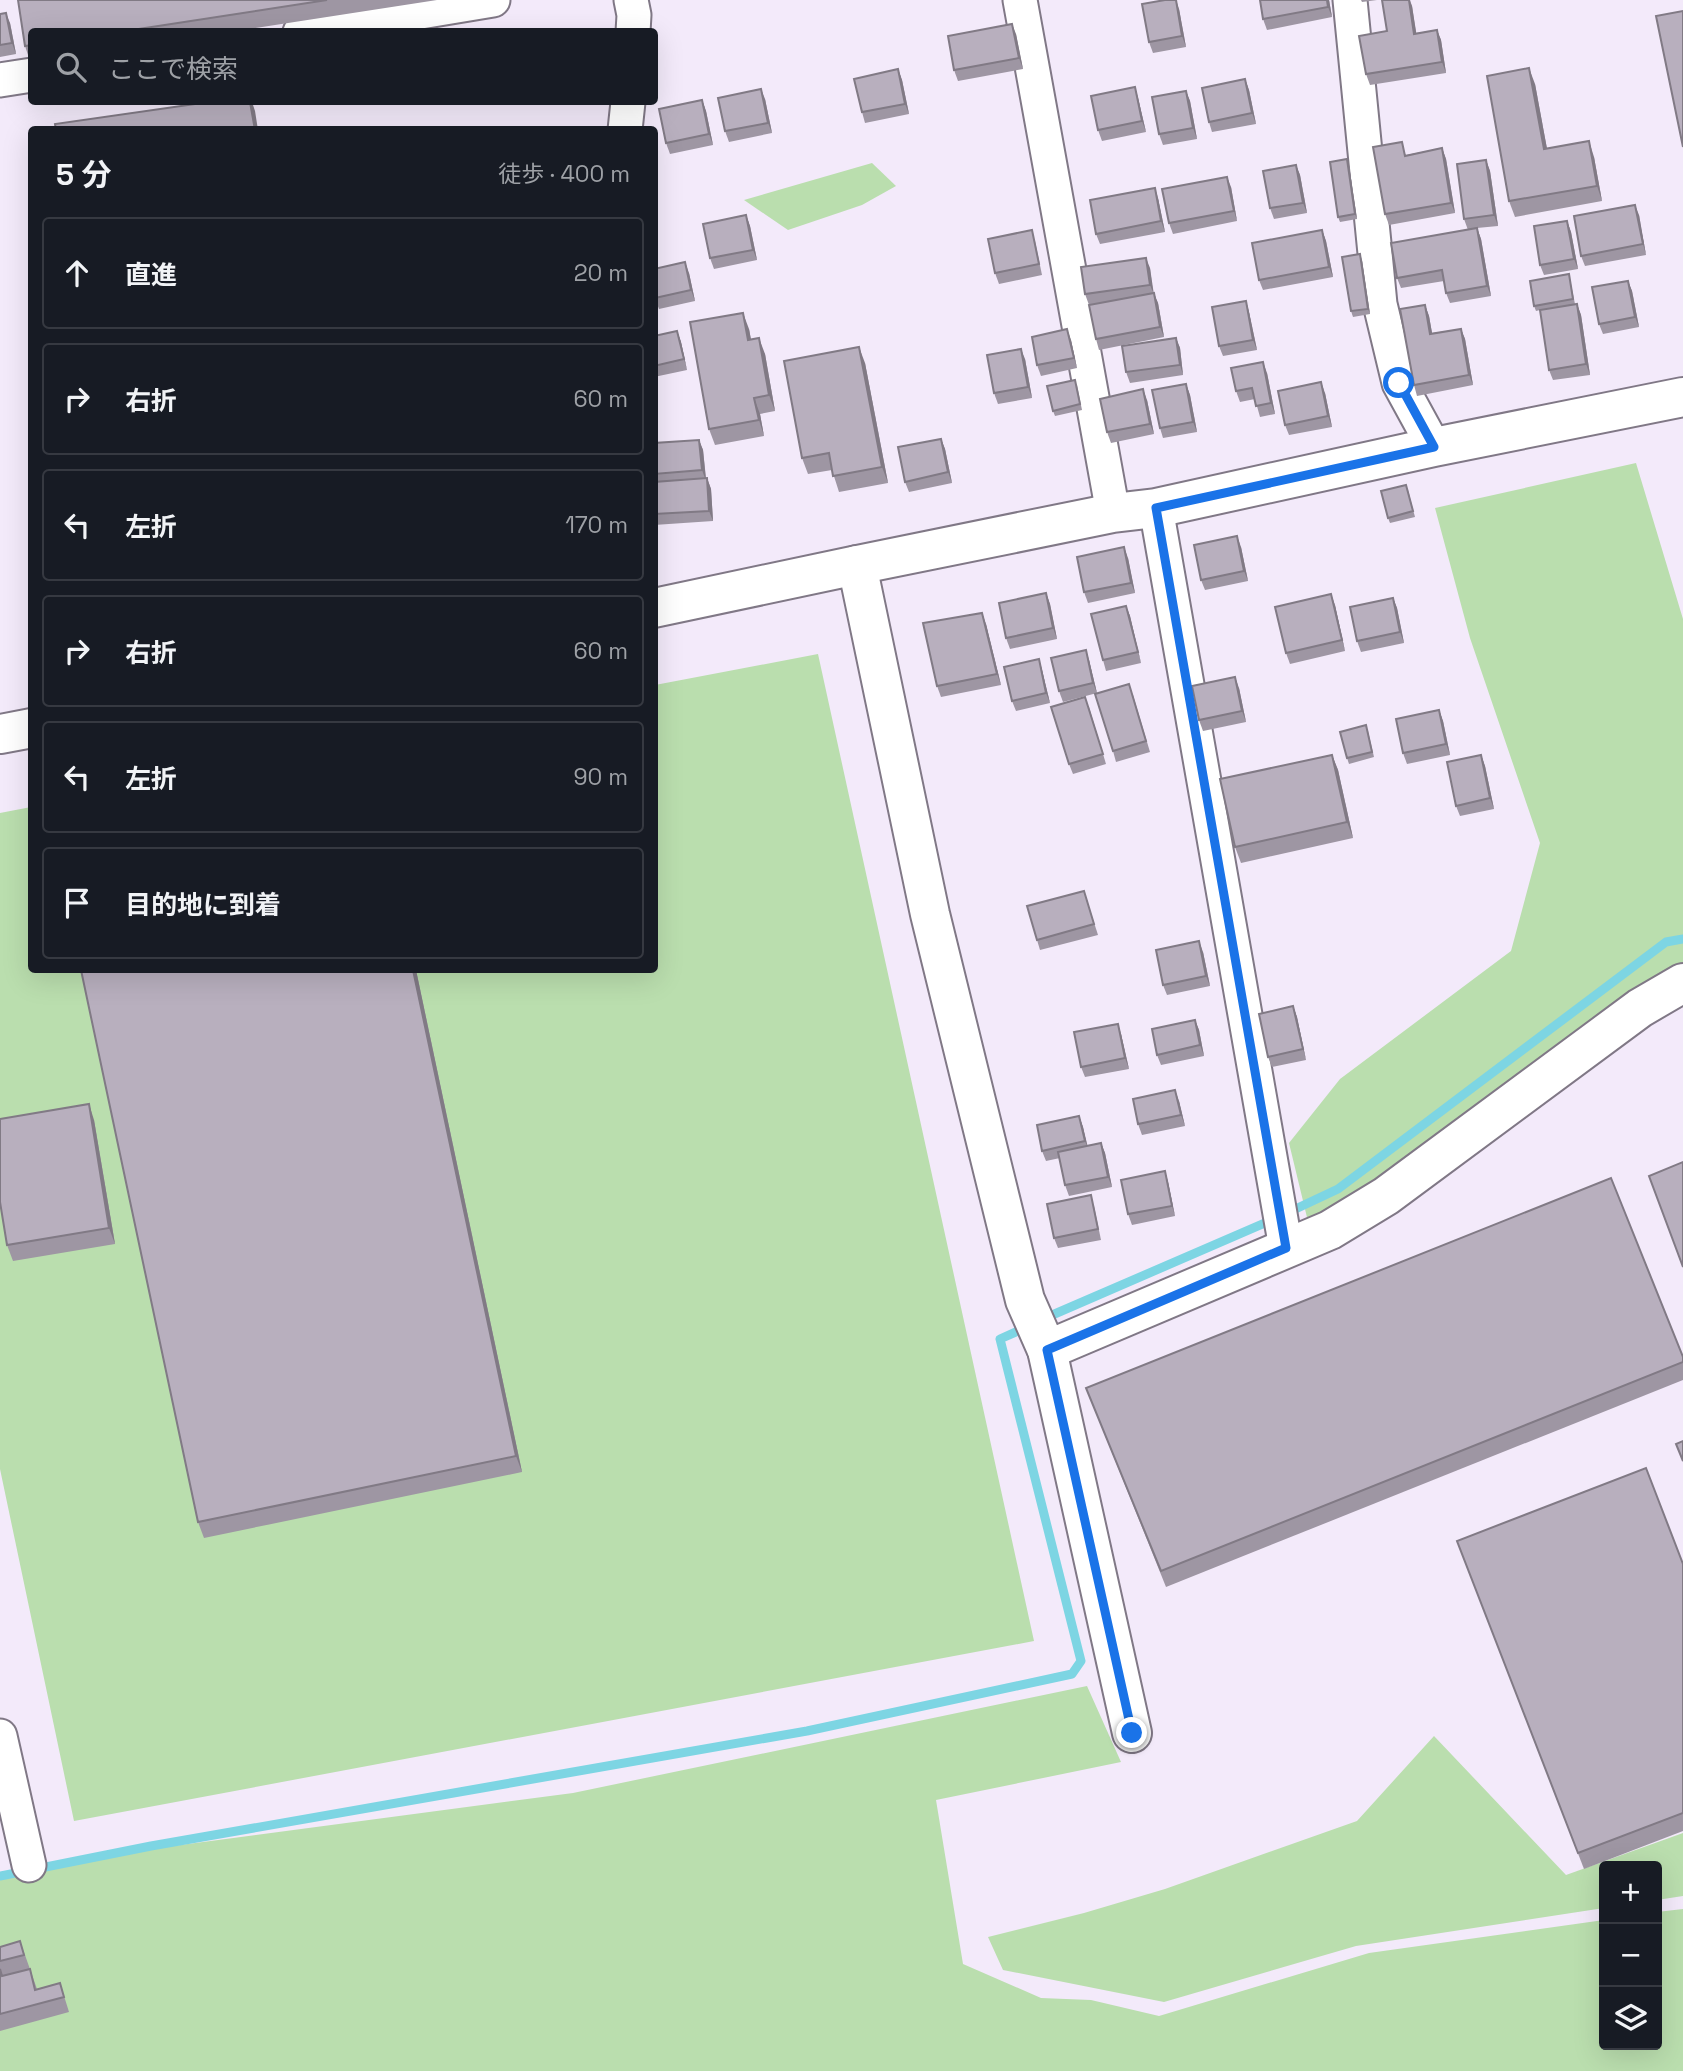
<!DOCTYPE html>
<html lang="ja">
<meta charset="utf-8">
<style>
:root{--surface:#171b24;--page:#242831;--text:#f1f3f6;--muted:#9ea1a6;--line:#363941}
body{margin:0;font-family:"Space Grotesk","Noto Sans JP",sans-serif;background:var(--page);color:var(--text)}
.controls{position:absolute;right:21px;bottom:21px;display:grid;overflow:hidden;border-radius:7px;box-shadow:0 7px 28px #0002}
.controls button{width:63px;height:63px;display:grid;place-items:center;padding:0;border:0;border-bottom:2px solid var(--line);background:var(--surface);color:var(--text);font:35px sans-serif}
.stop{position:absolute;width:21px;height:21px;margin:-16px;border:5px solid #1a73e8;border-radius:50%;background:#fff}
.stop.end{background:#1a73e8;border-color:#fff;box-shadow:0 2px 7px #0008}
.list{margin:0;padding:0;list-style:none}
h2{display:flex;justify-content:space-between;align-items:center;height:91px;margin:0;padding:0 28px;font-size:30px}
h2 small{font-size:23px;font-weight:400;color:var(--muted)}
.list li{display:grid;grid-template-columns:46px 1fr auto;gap:21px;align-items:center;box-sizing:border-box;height:112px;margin:0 14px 14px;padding:0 14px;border:2px solid var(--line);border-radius:7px}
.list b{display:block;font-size:26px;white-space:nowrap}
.list em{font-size:23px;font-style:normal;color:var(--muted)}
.icon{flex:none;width:38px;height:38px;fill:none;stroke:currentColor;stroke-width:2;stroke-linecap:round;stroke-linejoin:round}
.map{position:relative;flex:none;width:1683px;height:2071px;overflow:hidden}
.search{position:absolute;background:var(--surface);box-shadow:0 7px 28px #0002;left:28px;top:28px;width:630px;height:77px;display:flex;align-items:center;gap:18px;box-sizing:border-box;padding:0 24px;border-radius:7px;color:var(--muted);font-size:26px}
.panel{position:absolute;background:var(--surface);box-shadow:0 7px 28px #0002;left:28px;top:126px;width:630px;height:847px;border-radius:7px}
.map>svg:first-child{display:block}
.green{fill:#badeae}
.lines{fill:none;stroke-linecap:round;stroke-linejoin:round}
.stream{stroke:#7dd5e3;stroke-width:9}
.street-casing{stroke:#807886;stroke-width:37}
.secondary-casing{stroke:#807886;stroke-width:42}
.street{stroke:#fff;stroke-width:33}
.secondary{stroke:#fff;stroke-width:38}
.wall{fill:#9e96a3}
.shaded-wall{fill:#817a85}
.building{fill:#b8afbe;stroke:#817a85;stroke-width:2}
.route{stroke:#1a73e8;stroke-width:9}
</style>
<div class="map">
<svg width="1683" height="2071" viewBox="0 0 1683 2071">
<rect width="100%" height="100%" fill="#f3eafa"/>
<g class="green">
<polygon points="872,163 896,186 862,205 788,230 744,200"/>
<polygon points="1636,463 1683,619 1683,981 1312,1238 1289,1143 1340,1079 1511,951 1540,843 1470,638 1435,508"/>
<polygon points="818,654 1034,1641 74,1821 0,1469 0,813 31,807 32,970 654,970 655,685"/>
<polygon points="1087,1686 1121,1762 936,1800 963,1964 1041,1998 1091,2000 1159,2016 1369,1953 1604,1920 1604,2045 1657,2045 1657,1912 1683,1909 1683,2071 0,2071 0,1873 29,1865 573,1793"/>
<polygon points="1434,1736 1566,1875 1683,1833 1683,1896 1657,1900 1657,1866 1604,1866 1604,1908 1356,1946 1164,2002 1003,1970 988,1937 1084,1913 1165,1889 1357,1821"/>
</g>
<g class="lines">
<g class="stream">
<polyline points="1287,1213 1338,1189 1666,942 1683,939"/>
<polyline points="1043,1319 1274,1219"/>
<polyline points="0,1876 151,1846 807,1731 1072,1674 1081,1661 1000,1339 1027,1327"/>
</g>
<defs>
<g id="street">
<polyline points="631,0 634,15 633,32"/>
<polyline points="1020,0 1113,513"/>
<polyline points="1350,0 1380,304 1399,383 1434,447"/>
<polyline points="300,32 493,0"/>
<polyline points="0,80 32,75"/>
<polyline points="625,130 628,102"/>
<polyline points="1156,508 1286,1248"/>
<polyline points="0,1736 29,1865"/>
</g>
<g id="secondary">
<polyline points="857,565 1113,513 1156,508 1434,447 1683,397"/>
<polyline points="654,608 857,565 930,914 1025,1300 1047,1350 1132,1733"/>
<polyline points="0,734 32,728"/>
<polyline points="1047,1350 1330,1230 1386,1196 1640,1008 1683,983"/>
</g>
</defs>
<use href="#street" class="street-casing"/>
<use href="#secondary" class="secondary-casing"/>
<use href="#street" class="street"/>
<use href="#secondary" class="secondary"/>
</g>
<g class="wall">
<polygon points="18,0 437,0 229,32 32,32 32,61 30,61 25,46"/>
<polygon points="1329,0 1332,17 1267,30 1263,19"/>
<polygon points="1361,0 1377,0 1362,2"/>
<polygon points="1382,0 1410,0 1412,6 1416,33 1437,30 1441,40 1446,73 1370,85 1366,74 1387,31"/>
<polygon points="1179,9 1186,47 1153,53 1149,42"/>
<polygon points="0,14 10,23 16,54 0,57"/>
<polygon points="1016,34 1023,69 958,81 954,70"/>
<polygon points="898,69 902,80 909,114 865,123 862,112"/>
<polygon points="1245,79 1249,90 1256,124 1212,132 1209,122"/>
<polygon points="1535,84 1547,149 1594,157 1602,201 1515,217 1509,201"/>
<polygon points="1135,87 1138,98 1146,132 1102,141 1098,130"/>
<polygon points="1186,91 1190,101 1197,139 1163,145 1159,134"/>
<polygon points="765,99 772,133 729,142 725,131"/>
<polygon points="702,100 706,111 713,145 670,154 666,143"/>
<polygon points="1442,148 1446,159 1455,213 1389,225 1385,214 1406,155"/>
<polygon points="1486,160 1490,171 1498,226 1477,228 1481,239 1491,296 1450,303 1446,293 1444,281 1401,288 1397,278 1468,230 1464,219"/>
<polygon points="1296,165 1300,175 1307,213 1274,219 1270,208"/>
<polygon points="1349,165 1357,219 1340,222 1338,217"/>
<polygon points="1231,187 1237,221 1173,234 1169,223"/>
<polygon points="1158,198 1165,232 1100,244 1096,234"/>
<polygon points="746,215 750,226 757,260 714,269 710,258"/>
<polygon points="1639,215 1646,255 1585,266 1581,256"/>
<polygon points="1567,221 1571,232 1578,269 1544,275 1540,265"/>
<polygon points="1322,230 1326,241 1333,277 1263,290 1259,280"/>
<polygon points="1035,241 1042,275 999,284 995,273"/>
<polygon points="1362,260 1370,314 1353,317 1351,311"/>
<polygon points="1150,268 1153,293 1158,303 1164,337 1099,350 1096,339 1100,303 1089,305 1085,294"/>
<polygon points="689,273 695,301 659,309 654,296"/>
<polygon points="1569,274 1575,304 1577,304 1581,315 1590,375 1553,380 1549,370 1540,310 1536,311 1534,306"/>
<polygon points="1628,281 1632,291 1639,327 1603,334 1599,324"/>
<polygon points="1246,301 1249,312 1257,350 1223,356 1219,346"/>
<polygon points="1425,305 1429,316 1432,333 1461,329 1465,339 1473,385 1417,396 1414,385"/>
<polygon points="749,329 751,340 765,354 775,411 760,414 764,436 715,445 709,429"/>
<polygon points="677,331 681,342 687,370 654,377 654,336"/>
<polygon points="1176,338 1180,348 1183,375 1130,383 1126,372"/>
<polygon points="1071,340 1077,368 1041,376 1037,365"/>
<polygon points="1025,359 1032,398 998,404 994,393"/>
<polygon points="865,363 888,483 839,492 832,470 808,474 802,458"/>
<polygon points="1267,373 1275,414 1260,417 1255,399 1240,402 1236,391"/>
<polygon points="1186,384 1190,395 1197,432 1163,438 1160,428"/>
<polygon points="1077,385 1082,410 1055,416 1053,411"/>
<polygon points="1325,393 1332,427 1289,435 1285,425"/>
<polygon points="1147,400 1154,434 1111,443 1107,432"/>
<polygon points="941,439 945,449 952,483 909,492 905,482"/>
<polygon points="699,440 703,450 706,478 707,478 711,489 713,521 654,525 654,443"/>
<polygon points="1408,490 1415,517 1390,523 1388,518"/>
<polygon points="1241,547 1248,581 1205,590 1201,580"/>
<polygon points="1128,558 1135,593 1088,603 1084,592"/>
<polygon points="1046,593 1050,604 1057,639 1010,649 1006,638"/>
<polygon points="1393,598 1397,608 1404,643 1361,652 1357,641"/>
<polygon points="1335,605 1345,651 1290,664 1286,653"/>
<polygon points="1126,606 1130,616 1141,663 1106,671 1103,660"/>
<polygon points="986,624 1001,685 941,697 937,686"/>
<polygon points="1039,659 1042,670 1050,703 1016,711 1012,701"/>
<polygon points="1089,660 1097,693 1063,702 1059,691"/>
<polygon points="1239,688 1246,722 1203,731 1199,720"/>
<polygon points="1133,695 1150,752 1116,762 1113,751"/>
<polygon points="1089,707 1106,764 1073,774 1069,764"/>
<polygon points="1439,710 1443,721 1450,755 1407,764 1403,753"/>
<polygon points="1368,731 1374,757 1349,764 1347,758"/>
<polygon points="1332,755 1338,770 1353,838 1241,863 1235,847"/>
<polygon points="1481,755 1485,766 1494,809 1460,816 1456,806"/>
<polygon points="1084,891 1098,935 1040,950 1037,940"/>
<polygon points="1203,952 1210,986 1167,995 1163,985"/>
<polygon points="416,970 522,1472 204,1538 198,1522"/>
<polygon points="1293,1006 1297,1017 1306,1060 1272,1067 1268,1057"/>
<polygon points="1195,1020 1199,1030 1204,1056 1161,1065 1157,1055"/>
<polygon points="1121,1034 1129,1069 1085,1077 1081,1067"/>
<polygon points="1179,1101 1185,1126 1142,1135 1138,1124"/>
<polygon points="1079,1116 1083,1127 1087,1146 1101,1143 1105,1153 1112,1187 1069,1196 1065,1185 1060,1158 1046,1161 1042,1151"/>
<polygon points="94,1120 115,1244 13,1261 7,1245"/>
<polygon points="1165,1171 1168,1182 1175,1216 1132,1225 1128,1214"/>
<polygon points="1094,1206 1101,1240 1058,1248 1054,1238"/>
<polygon points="1683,1357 1683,1380 1166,1587 1086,1388"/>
<polygon points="1457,1541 1683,1564 1683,1831 1584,1869"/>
<polygon points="20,1941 37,1989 60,1983 69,2012 0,2031 0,1947"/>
</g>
<g class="shaded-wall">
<polygon points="1176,0 1179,9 1186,47 1182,36"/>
<polygon points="1327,0 1329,0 1332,17 1328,7"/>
<polygon points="1409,0 1412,6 1418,44 1414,34"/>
<polygon points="6,13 10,23 16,54 12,43"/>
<polygon points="1012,24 1016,34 1023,69 1019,58"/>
<polygon points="1437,30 1441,40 1446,73 1442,62"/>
<polygon points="1529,68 1535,84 1550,165 1544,149"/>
<polygon points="898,69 902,80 909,114 905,104"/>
<polygon points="1245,79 1249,90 1256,124 1252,113"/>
<polygon points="1135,87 1138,98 1146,132 1142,121"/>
<polygon points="761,89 765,99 772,133 768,123"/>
<polygon points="1186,91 1190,101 1197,139 1193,128"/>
<polygon points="702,100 706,111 713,145 709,134"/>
<polygon points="250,102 252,102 255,111 258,130 255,130"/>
<polygon points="1589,141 1594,157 1602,201 1597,186"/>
<polygon points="1442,148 1446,159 1455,213 1451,203"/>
<polygon points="1347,159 1349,165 1357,219 1355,214"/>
<polygon points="1486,160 1490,171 1498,226 1494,215"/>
<polygon points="1296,165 1300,175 1307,213 1303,203"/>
<polygon points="1227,177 1231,187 1237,221 1234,211"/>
<polygon points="1155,188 1158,198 1165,232 1161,221"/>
<polygon points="1635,205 1639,215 1646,255 1643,244"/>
<polygon points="746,215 750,226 757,260 753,250"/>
<polygon points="1567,221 1571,232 1578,269 1574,259"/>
<polygon points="1477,228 1481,239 1491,296 1487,286"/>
<polygon points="1322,230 1326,241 1333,277 1329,267"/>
<polygon points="1360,254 1362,260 1370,314 1368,309"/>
<polygon points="1146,258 1150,268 1154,295 1150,285"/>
<polygon points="685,262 689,273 695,301 691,290"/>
<polygon points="1628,281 1632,291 1639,327 1635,317"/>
<polygon points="1154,293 1158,303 1164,337 1160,327"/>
<polygon points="1246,301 1249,312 1257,350 1253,340"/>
<polygon points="1577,304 1581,315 1590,375 1586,364"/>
<polygon points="1425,305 1429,316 1434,344 1430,334"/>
<polygon points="743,313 749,329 754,356 748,340"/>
<polygon points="1067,329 1071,340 1077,368 1074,358"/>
<polygon points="1461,329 1465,339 1473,385 1469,375"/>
<polygon points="677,331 681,342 687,370 684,359"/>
<polygon points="759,338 765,354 775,411 769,395"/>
<polygon points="1176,338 1180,348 1183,375 1180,365"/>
<polygon points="859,347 865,363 888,483 882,467"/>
<polygon points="1021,349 1025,359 1032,398 1028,387"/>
<polygon points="1263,362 1267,373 1275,414 1271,403"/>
<polygon points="1321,382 1325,393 1332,427 1328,416"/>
<polygon points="1186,384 1190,395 1197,432 1193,422"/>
<polygon points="1143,389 1147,400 1154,434 1150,424"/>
<polygon points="754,398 760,414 764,436 759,420"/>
<polygon points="941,439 945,449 952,483 948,472"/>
<polygon points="699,440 703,450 706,481 702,470"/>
<polygon points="707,478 711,489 713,521 709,511"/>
<polygon points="1237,536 1241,547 1248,581 1244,571"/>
<polygon points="1124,547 1128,558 1135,593 1131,583"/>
<polygon points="1046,593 1050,604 1057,639 1053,628"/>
<polygon points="1331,594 1335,605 1345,651 1342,640"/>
<polygon points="1393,598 1397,608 1404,643 1400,632"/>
<polygon points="1126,606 1130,616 1141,663 1138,652"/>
<polygon points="982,613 986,624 1001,685 997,674"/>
<polygon points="1086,650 1089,660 1097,693 1093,683"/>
<polygon points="1039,659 1042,670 1050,703 1046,693"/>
<polygon points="1235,677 1239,688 1246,722 1242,711"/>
<polygon points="1439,710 1443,721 1450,755 1446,744"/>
<polygon points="1332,755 1338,770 1353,838 1347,822"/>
<polygon points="1481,755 1485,766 1494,809 1490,798"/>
<polygon points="1199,941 1203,952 1210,986 1206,976"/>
<polygon points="413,970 416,970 522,1472 516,1456"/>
<polygon points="1293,1006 1297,1017 1306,1060 1303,1049"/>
<polygon points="1195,1020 1199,1030 1204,1056 1200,1045"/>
<polygon points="1118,1024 1121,1034 1129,1069 1125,1058"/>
<polygon points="1175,1090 1179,1101 1185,1126 1181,1115"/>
<polygon points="89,1104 94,1120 115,1244 109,1228"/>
<polygon points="1079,1116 1083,1127 1089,1152 1085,1141"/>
<polygon points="1101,1143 1105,1153 1112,1187 1108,1177"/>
<polygon points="1165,1171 1168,1182 1175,1216 1172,1206"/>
</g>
<g class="building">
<polygon points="18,0 327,0 119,32 32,32 32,45 25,46"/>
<polygon points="1165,0 1176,0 1182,36 1149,42 1142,4"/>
<polygon points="1260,0 1327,0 1328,7 1263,19"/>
<polygon points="1382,0 1409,0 1414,34 1437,30 1442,62 1366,74 1359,36 1387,31"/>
<polygon points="1683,11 1683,147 1656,16"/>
<polygon points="6,13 12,43 0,45 0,14"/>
<polygon points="1012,24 1019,58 954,70 948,36"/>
<polygon points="1529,68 1544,149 1589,141 1597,186 1509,201 1487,76"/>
<polygon points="898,69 905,104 862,112 854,79"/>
<polygon points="1245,79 1252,113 1209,122 1202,88"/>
<polygon points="1135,87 1142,121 1098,130 1091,96"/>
<polygon points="761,89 768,123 725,131 718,98"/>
<polygon points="1186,91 1193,128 1159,134 1152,97"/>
<polygon points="702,100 709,134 666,143 659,109"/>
<polygon points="209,102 250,102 255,130 56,130 55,124"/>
<polygon points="1402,142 1405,156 1442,148 1451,203 1385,214 1373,147"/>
<polygon points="1347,159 1355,214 1338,217 1330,162"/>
<polygon points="1486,160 1494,215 1464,219 1457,164"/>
<polygon points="1296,165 1303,203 1270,208 1263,171"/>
<polygon points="1227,177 1234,211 1169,223 1162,189"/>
<polygon points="1155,188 1161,221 1096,234 1090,200"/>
<polygon points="1635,205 1643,244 1581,256 1574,216"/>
<polygon points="746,215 753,250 710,258 703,224"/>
<polygon points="1567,221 1574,259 1540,265 1534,226"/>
<polygon points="1477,228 1487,286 1446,293 1442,270 1397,278 1391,243"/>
<polygon points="1032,230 1039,264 995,273 988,239"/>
<polygon points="1322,230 1329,267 1259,280 1252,243"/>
<polygon points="1360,254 1368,309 1351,311 1342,257"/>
<polygon points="1146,258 1150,285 1085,294 1081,267"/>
<polygon points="685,262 691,290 655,298 654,269"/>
<polygon points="1569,274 1573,299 1534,306 1530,281"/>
<polygon points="1628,281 1635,317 1599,324 1592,287"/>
<polygon points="1154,293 1160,327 1096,339 1089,305"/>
<polygon points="1246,301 1253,340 1219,346 1212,307"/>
<polygon points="1577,304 1586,364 1549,370 1540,310"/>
<polygon points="1425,305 1430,334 1461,329 1469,375 1414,385 1400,309"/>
<polygon points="743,313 748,340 759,338 769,395 754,398 759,420 709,429 690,322"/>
<polygon points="1067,329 1074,358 1037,365 1032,337"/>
<polygon points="677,331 684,359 654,366 654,336"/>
<polygon points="1176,338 1180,365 1126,372 1122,346"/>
<polygon points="859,347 882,467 833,476 829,453 802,458 784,361"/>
<polygon points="1021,349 1028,387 994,393 987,355"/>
<polygon points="1263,362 1271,403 1256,406 1252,388 1236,391 1231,368"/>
<polygon points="1075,380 1080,404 1053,411 1047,386"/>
<polygon points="1321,382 1328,416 1285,425 1278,391"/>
<polygon points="1186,384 1193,422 1160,428 1152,390"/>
<polygon points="1143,389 1150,424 1107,432 1100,399"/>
<polygon points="941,439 948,472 905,482 898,447"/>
<polygon points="699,440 702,470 654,474 654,443"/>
<polygon points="707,478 709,511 654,514 654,482"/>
<polygon points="1406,485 1413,511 1388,518 1381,491"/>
<polygon points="1237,536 1244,571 1201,580 1194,545"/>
<polygon points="1124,547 1131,583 1084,592 1077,557"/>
<polygon points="1046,593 1053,628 1006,638 999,603"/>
<polygon points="1331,594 1342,640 1286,653 1275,607"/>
<polygon points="1393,598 1400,632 1357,641 1350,607"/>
<polygon points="1126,606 1138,652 1103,660 1091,614"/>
<polygon points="982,613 997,674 937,686 923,623"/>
<polygon points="1086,650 1093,683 1059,691 1051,658"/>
<polygon points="1039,659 1046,693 1012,701 1004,667"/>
<polygon points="1235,677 1242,711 1199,720 1192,686"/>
<polygon points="1129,684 1146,741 1113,751 1095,694"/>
<polygon points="1085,697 1103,754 1069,764 1051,707"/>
<polygon points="1439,710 1446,744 1403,753 1396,719"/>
<polygon points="1366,725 1372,752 1347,758 1340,732"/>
<polygon points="1332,755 1347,822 1235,847 1220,779"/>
<polygon points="1481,755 1490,798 1456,806 1447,762"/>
<polygon points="1084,891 1094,924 1037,940 1027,906"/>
<polygon points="1199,941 1206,976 1163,985 1156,950"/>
<polygon points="81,970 413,970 516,1456 198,1522"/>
<polygon points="1293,1006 1303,1049 1268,1057 1259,1014"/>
<polygon points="1195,1020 1200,1045 1157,1055 1152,1029"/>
<polygon points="1118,1024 1125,1058 1081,1067 1074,1032"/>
<polygon points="1175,1090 1181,1115 1138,1124 1133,1099"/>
<polygon points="89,1104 109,1228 7,1245 0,1202 0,1119"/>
<polygon points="1079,1116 1085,1141 1042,1151 1037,1125"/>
<polygon points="1101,1143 1108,1177 1065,1185 1058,1152"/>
<polygon points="1683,1162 1683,1267 1649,1176"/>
<polygon points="1165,1171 1172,1206 1128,1214 1121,1180"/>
<polygon points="1611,1178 1683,1357 1683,1362 1161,1571 1086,1388"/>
<polygon points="1091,1195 1098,1229 1054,1238 1047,1204"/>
<polygon points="1683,1441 1683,1461 1676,1444"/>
<polygon points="1646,1468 1683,1564 1683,1813 1578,1853 1457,1541"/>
<polygon points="20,1941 24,1955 0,1961 0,1947"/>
<polygon points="0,1969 2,1976 30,1969 35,1990 60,1983 64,1997 0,2014"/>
</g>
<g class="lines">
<polyline class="route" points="1132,1733 1047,1350 1286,1248 1156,508 1434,447 1399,383"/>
</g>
</svg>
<div class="controls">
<button>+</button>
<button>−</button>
<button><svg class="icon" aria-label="layers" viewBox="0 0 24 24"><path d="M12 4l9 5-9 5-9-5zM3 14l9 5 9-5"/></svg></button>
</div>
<div class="stop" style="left:1399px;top:383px"></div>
<div class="stop end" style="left:1132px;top:1733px"></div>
<div class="search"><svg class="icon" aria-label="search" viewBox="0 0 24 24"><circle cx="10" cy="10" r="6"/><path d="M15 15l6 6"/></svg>ここで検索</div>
<section class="panel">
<h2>5 分<small>徒歩 · 400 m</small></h2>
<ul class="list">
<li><svg class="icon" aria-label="ahead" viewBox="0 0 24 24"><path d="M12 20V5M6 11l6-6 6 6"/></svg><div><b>直進</b></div><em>20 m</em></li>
<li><svg class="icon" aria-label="right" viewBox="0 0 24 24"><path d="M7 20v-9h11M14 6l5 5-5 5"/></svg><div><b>右折</b></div><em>60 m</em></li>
<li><svg class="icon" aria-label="left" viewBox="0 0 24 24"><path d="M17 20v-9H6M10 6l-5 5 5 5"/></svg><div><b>左折</b></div><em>170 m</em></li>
<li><svg class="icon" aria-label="right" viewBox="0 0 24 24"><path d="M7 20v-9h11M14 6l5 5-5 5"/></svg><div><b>右折</b></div><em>60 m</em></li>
<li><svg class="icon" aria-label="left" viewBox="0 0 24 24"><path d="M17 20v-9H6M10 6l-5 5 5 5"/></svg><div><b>左折</b></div><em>90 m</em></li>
<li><svg class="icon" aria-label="arrive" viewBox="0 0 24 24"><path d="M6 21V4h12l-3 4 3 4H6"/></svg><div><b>目的地に到着</b></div></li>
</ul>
</section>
</div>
